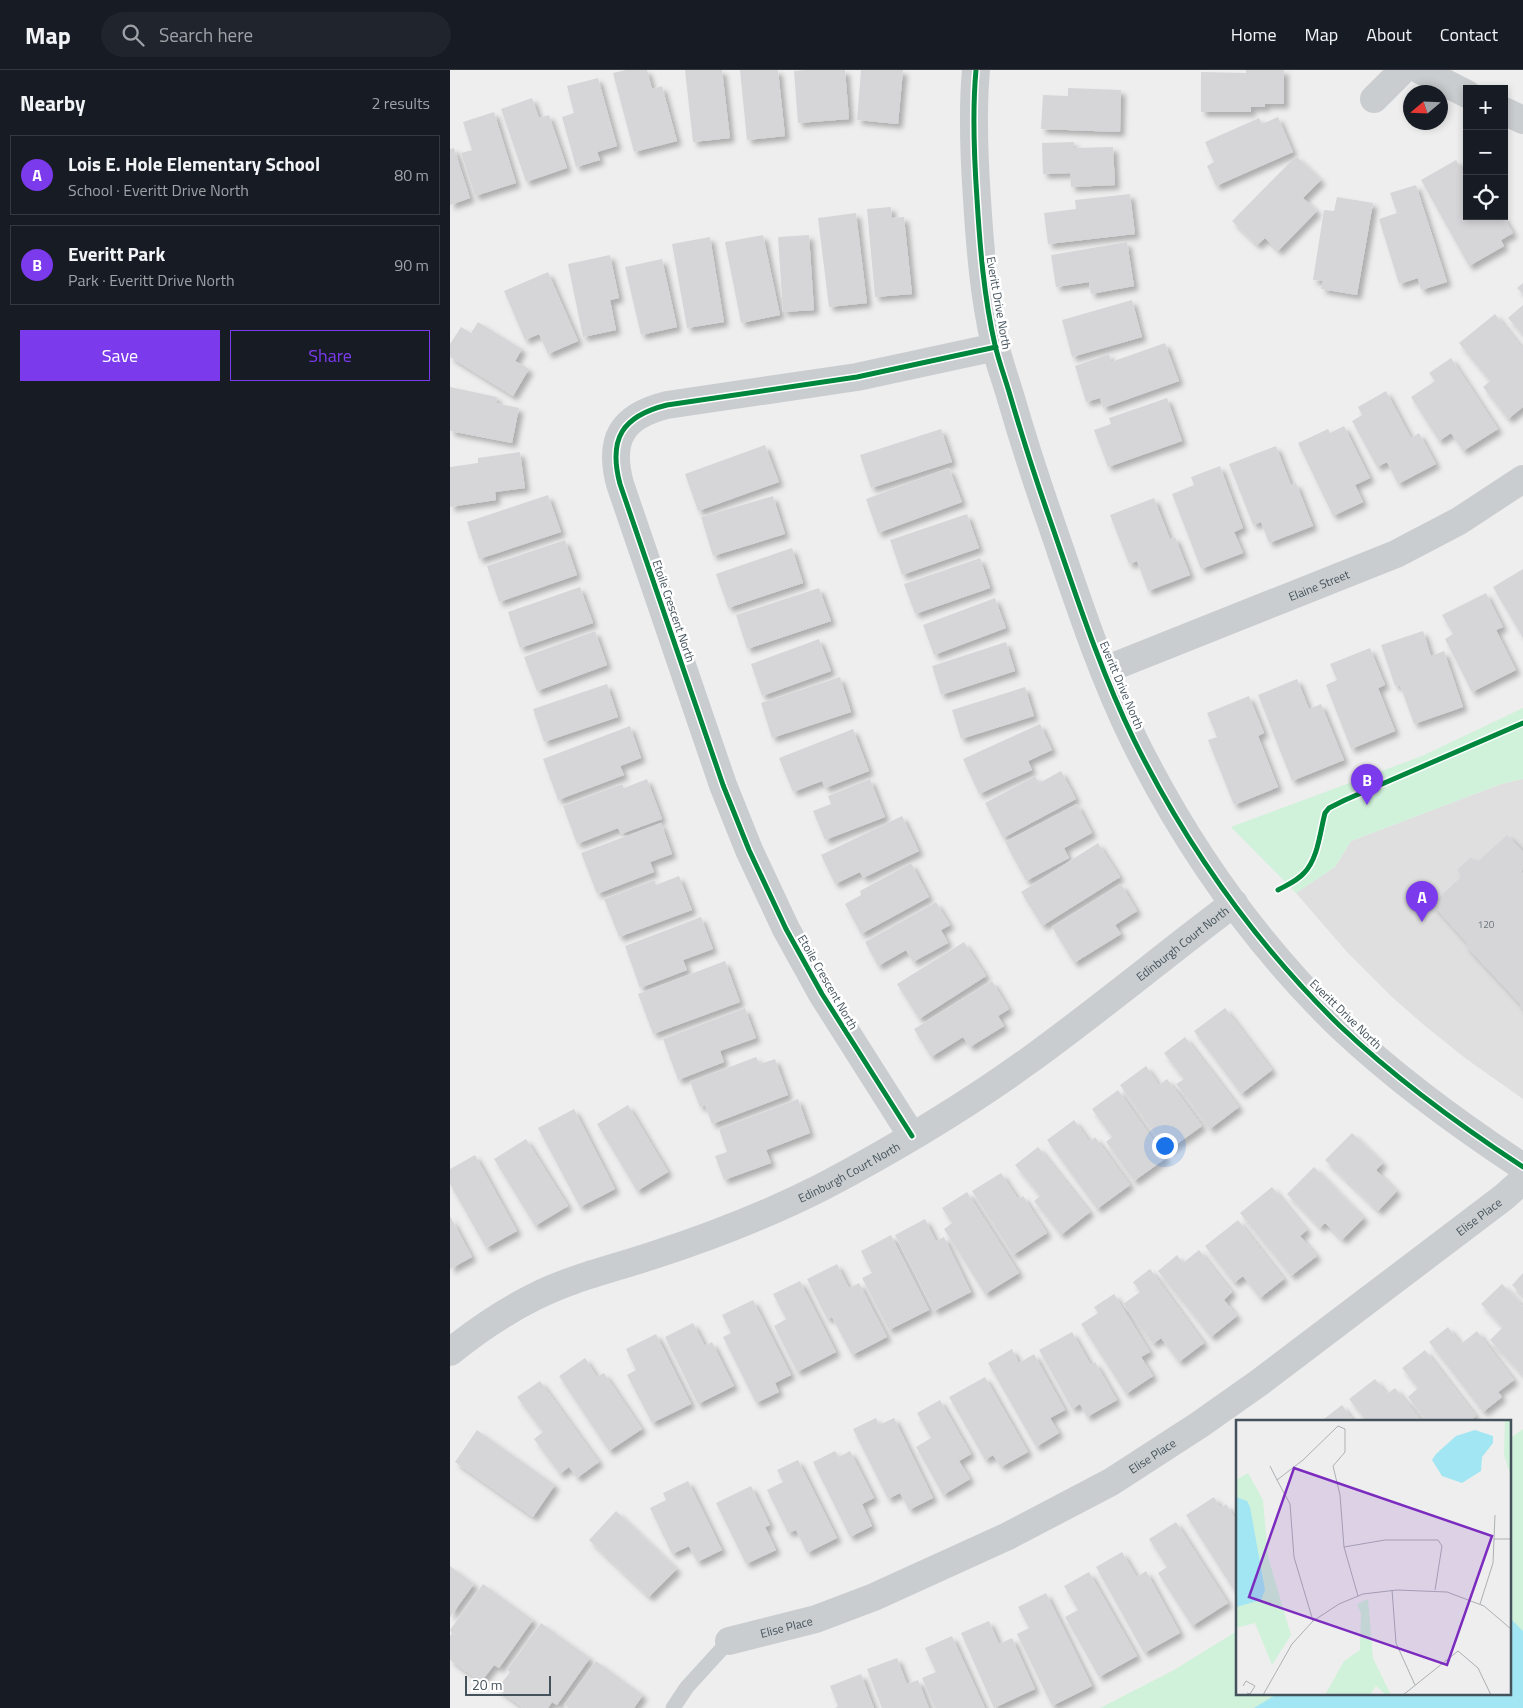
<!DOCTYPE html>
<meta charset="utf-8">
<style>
:root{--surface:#171b24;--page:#20242c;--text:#f1f3f6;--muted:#9ea1a6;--line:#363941;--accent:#7c3aed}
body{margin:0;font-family:"Titillium Web",sans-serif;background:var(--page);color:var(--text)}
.controls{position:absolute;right:15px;top:15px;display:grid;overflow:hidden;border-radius:0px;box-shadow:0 2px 8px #0003}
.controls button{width:45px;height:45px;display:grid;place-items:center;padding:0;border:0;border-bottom:1px solid var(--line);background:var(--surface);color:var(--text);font:25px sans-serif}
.compass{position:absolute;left:953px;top:15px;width:45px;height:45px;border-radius:50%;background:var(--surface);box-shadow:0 2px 8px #0003;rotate:251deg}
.scale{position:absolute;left:15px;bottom:12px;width:86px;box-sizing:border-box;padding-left:5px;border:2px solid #44525c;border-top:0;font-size:14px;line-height:18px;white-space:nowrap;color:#44525c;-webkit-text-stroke:4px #fff;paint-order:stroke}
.you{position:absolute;left:714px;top:1075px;width:18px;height:18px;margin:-12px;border:4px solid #fff;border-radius:50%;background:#1a73e8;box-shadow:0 0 0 8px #1a73e833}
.badge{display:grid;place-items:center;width:32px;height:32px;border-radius:50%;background:var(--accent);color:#fff;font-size:16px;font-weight:700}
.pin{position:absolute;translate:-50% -41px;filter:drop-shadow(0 1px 2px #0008)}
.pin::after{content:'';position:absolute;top:26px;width:18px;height:15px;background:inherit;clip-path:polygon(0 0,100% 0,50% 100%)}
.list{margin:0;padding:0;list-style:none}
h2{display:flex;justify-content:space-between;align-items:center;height:65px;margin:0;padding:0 20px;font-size:21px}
h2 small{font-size:16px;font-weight:400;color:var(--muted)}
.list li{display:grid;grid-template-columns:32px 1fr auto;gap:15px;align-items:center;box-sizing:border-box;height:80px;margin:0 10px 10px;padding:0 10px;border:1px solid var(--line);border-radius:0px}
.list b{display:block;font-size:19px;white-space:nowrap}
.list p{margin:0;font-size:16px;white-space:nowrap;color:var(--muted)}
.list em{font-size:16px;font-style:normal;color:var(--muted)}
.actions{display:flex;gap:10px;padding:15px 20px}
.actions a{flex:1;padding:11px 0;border:1px solid var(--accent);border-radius:0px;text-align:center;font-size:18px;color:var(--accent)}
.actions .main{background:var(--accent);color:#fff}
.icon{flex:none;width:28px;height:28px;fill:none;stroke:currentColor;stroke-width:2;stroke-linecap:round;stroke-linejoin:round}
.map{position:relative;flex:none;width:1073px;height:1638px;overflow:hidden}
header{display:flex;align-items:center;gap:30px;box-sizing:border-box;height:70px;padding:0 25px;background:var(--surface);border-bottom:1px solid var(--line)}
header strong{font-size:24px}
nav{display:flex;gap:28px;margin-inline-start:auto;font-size:18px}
.search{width:350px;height:45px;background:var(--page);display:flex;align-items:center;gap:12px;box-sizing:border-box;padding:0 18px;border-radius:28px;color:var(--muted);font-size:19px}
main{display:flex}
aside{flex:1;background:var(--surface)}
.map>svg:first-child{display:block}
.education{fill:#e0dfe0}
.green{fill:#d0f1da}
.water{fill:#a1e6f2}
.building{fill:#d6d6d9;filter:url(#shadow)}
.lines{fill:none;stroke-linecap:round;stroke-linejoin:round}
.service{stroke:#cacdcf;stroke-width:15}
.minor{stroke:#cacdcf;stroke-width:28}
.tertiary{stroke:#cacdcf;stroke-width:28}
.cycleway-casing{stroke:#fff;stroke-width:8}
.cycleway{stroke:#00873e;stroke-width:5}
.labels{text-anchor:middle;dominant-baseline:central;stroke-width:5;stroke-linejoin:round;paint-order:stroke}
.number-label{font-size:10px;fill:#6a747c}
.street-label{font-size:12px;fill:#44525c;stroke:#fff}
.inset-road{fill:none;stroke:#abb0b4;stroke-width:1}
.view{fill:#7b2cbf;fill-opacity:0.15;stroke:#7b2cbf;stroke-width:2.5}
.inset-edge{fill:none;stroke:#44525c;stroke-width:2.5}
</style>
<header>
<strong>Map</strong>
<div class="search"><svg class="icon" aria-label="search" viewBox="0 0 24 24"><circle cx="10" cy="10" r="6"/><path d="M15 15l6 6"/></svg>Search here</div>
<nav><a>Home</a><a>Map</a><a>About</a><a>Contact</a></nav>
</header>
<main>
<aside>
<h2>Nearby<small>2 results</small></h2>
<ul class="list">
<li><span class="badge">A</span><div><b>Lois E. Hole Elementary School</b><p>School · Everitt Drive North</p></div><em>80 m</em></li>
<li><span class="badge">B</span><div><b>Everitt Park</b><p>Park · Everitt Drive North</p></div><em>90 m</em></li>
</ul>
<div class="actions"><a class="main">Save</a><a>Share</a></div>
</aside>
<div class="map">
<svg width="1073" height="1638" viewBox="0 0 1073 1638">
<defs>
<filter id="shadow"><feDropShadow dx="4.5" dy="4.5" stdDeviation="2.5" flood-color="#0004"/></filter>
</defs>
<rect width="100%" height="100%" fill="#efeeee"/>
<polygon class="education" points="1073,709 1073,1029 1015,988 974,955 942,927 897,882 846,823 885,797 901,771 1051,714"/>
<g class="green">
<polygon points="1073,638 1073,709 1051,714 901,771 885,797 846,823 781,757 972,686"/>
<polygon points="1073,1359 1073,1638 650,1638 724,1600 787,1561 787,1624 1059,1624 1059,1369"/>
</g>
<polygon class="water" points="1059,1547 1073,1561 1073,1638 804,1638 827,1624 1059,1624"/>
<g class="building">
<polygon points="176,0 197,0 202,19 212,16 227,71 184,82 163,3"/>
<polygon points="235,0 272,0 280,68 243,72"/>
<polygon points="290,0 328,0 335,66 297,70"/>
<polygon points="356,0 395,0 399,49 348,53 344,1"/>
<polygon points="411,0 453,0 448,54 407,50"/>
<polygon points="796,0 834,0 834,34 815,34 815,37 801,37 801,42 751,42 751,2 796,3"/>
<polygon points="148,8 167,76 147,82 150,90 126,97 112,47 124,43 117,16"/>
<polygon points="618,18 671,20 670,62 591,59 593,25 618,26"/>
<polygon points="82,28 89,48 99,45 117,98 76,112 51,39"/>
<polygon points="44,42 66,113 25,126 11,83 22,80 13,52"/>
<polygon points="828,47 843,82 766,116 757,96 764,92 755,72 809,48 812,54"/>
<polygon points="624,72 624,78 663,77 665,115 621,117 620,103 593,104 592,73"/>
<polygon points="4,78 20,128 0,135 0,79"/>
<polygon points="846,86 871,110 853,128 867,141 828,181 815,168 807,175 782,151"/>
<polygon points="1006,90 1017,109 1017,146 1053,146 1063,163 1051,170 1054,176 1019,196 971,110"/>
<polygon points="966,115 997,212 971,220 968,208 949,214 929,149 947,143 940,123"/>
<polygon points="680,124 685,164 598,174 594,143 626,139 625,130"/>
<polygon points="887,127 923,133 907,225 871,219 873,211 863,210 874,140 884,141"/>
<polygon points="441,137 442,148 454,147 462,224 425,227 417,139"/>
<polygon points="406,143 417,233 379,237 368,148"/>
<polygon points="313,165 330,245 291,253 275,172"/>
<polygon points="359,165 364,240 333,242 328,167"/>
<polygon points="260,167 274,252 237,258 222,174"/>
<polygon points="677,172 684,216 641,224 639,212 606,217 601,185"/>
<polygon points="160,185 169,228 160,230 166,260 133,267 118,194"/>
<polygon points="212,189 227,257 191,265 175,197"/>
<polygon points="98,202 128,271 98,284 89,264 75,270 54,221"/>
<polygon points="1073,213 1073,224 1067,218"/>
<polygon points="682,230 692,267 622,287 612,250"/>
<polygon points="1073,235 1073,265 1058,248"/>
<polygon points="1045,244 1073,279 1073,337 1058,349 1033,317 1040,311 1009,273"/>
<polygon points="28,252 72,279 65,291 79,299 63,326 0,287 0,274 11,257 21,263"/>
<polygon points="715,273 729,311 653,338 650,328 636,332 625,296 659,284 661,292"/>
<polygon points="1001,288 1048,359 1013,381 1001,363 989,371 961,327 985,311 979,303"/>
<polygon points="0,317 47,327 46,333 69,338 62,373 0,361"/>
<polygon points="936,321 961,368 969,363 986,394 948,414 937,392 927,397 902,351 912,345 908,337"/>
<polygon points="717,328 732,371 658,397 644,360 661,354 659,348"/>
<polygon points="894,356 920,408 905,415 913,432 883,446 848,373 878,359 880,363"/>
<polygon points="491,359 502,392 421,418 410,385"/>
<polygon points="315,375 329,412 248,441 235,404"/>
<polygon points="826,376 841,415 846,413 863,456 819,473 811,452 803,455 779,394"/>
<polygon points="70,382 75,418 45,422 46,430 0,437 0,397 28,393 28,388"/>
<polygon points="770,396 793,458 784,462 793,483 751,499 722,424 744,415 741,407"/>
<polygon points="499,398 512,432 428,463 416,429"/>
<polygon points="98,425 111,462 29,489 17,452"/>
<polygon points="323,426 335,464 263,486 251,447"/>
<polygon points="704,428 720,469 725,467 740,505 698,521 687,491 679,494 660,445"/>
<polygon points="517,444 529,478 452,505 440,470"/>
<polygon points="115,470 127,505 49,532 37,496"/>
<polygon points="342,478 353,513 278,538 266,504"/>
<polygon points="530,488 540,518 465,544 454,514"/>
<polygon points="1073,499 1073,568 1043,517"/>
<polygon points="130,517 143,553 70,578 58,542"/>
<polygon points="369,518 381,551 297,579 286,545"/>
<polygon points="1036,523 1053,557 1046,560 1066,600 1022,622 995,569 1003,564 992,545"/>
<polygon points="545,528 556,558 484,585 473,555"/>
<polygon points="145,561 157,595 87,621 74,587"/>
<polygon points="973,561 981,586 994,581 1013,637 964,654 950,615 945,616 931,575"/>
<polygon points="369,569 381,601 312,626 301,594"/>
<polygon points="556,572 565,601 491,625 482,596"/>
<polygon points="920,578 935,615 928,618 945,661 901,679 876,615 887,610 880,594"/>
<polygon points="390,607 401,642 322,668 311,633"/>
<polygon points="847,609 859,639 871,634 894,690 842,711 808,625"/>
<polygon points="157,614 168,647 94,672 83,639"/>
<polygon points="575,617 584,646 511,669 502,640"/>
<polygon points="799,626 814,663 808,666 828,717 784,735 758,670 767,667 757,643"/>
<polygon points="590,654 602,680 578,691 582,700 529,724 513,689"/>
<polygon points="180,656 191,688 170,696 174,705 108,730 93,689"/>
<polygon points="403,659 419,701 375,718 372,711 343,722 329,688"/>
<polygon points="611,701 626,729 553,768 535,733 585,706 589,713"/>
<polygon points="197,709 212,749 171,764 168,758 127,774 113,736 172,714 174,718"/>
<polygon points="420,709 435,747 375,770 363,741 381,734 378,726"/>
<polygon points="627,734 642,763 614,778 619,788 576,811 555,772"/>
<polygon points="452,746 469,781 413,808 410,802 385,814 371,785"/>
<polygon points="211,753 222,784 200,792 204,802 147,824 131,783"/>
<polygon points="1057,765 1073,781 1073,800 1072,801 1073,803 1073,939 1070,936 1071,935 1015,875 1017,873 982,834 1012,806 1007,800 1021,787 1026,793"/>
<polygon points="648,773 670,807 592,856 571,822"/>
<polygon points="461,793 479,827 411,864 395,834 411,825 410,821"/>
<polygon points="229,806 242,840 169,867 154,829 205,810 206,815"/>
<polygon points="671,814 687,841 665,855 671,864 624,893 602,857"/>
<polygon points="486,832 500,855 491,860 498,873 463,892 456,880 428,896 415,872"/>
<polygon points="251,847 263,879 233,890 237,900 190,918 175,876"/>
<polygon points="514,872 536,906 469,949 447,914"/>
<polygon points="275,891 290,932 203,964 188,924"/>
<polygon points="542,911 559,939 548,946 554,956 520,977 513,967 481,987 464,959"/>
<polygon points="295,938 306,968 270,981 274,992 228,1010 213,969"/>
<polygon points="775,938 822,1000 791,1024 744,961"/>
<polygon points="735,967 789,1037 760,1059 726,1014 734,1009 714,983"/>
<polygon points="306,987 310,994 325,989 338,1025 262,1054 255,1035 250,1037 240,1012"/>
<polygon points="696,996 709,1015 717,1009 752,1056 717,1081 670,1015"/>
<polygon points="668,1020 716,1088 684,1111 656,1072 662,1067 642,1039"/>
<polygon points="348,1029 360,1063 316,1080 321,1093 274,1110 265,1086 277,1082 269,1059"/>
<polygon points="178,1035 218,1102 187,1121 147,1054"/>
<polygon points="124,1039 165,1119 130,1137 88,1058"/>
<polygon points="624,1050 640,1072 645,1067 680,1115 647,1139 597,1070"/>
<polygon points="902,1063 933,1093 926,1100 947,1121 928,1141 875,1090"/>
<polygon points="76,1069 118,1136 85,1156 44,1089"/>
<polygon points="588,1077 640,1142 611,1165 584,1131 590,1126 565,1095"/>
<polygon points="25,1085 67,1161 36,1178 0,1114 0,1099"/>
<polygon points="864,1097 914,1148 892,1170 875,1153 870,1158 837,1124"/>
<polygon points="551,1103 568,1129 573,1126 597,1163 563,1185 522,1121"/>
<polygon points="822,1117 857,1160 850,1166 867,1186 841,1206 790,1143"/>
<polygon points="517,1122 569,1203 535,1224 494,1159 502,1153 492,1138"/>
<polygon points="0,1146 22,1187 0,1199"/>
<polygon points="475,1149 486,1171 494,1167 521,1222 484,1241 445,1165"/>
<polygon points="788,1150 834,1209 810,1228 793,1206 784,1213 755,1176"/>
<polygon points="441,1165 479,1240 439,1260 412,1208 422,1203 411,1181"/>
<polygon points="749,1180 782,1222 774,1230 787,1246 761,1267 708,1201 727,1185 733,1193"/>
<polygon points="387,1194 399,1218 409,1213 437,1267 402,1285 382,1247 377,1249 357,1209"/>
<polygon points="700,1199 754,1273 729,1292 711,1268 703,1274 673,1234 690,1222 683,1212"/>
<polygon points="1073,1203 1073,1226 1062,1215"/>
<polygon points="350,1211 386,1282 347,1302 324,1256 336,1249 323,1224"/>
<polygon points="1052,1214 1073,1236 1073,1306 1040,1270 1053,1257 1031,1234"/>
<polygon points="664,1224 700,1282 691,1287 703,1306 676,1324 631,1254 648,1243 644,1237"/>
<polygon points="303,1230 341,1305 325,1313 329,1322 306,1333 273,1267 281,1263 272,1245"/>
<polygon points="243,1253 255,1276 262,1272 284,1316 248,1334 215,1267"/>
<polygon points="998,1257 1011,1274 1027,1261 1064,1310 1048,1322 1052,1327 1033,1342 979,1272"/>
<polygon points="622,1262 641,1295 645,1292 667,1330 637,1347 630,1334 622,1339 589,1280"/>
<polygon points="206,1264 241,1334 202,1353 177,1305 186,1300 176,1279"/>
<polygon points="562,1279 569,1293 584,1284 615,1340 600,1348 609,1363 586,1377 538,1293"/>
<polygon points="975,1280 1026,1346 1019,1352 977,1352 958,1327 968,1318 952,1298"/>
<polygon points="135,1288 147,1307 154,1303 192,1359 159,1381 109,1306"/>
<polygon points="535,1307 578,1382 551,1397 543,1385 535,1390 499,1327"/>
<polygon points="925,1309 937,1324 945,1318 972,1352 917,1352 899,1329"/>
<polygon points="90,1311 149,1392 127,1408 119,1397 110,1404 84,1369 93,1362 67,1327"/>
<polygon points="490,1330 521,1384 509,1391 520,1409 493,1425 466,1377 481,1368 467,1343"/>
<polygon points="892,1335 904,1352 870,1352"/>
<polygon points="426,1348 429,1355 444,1348 483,1428 459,1440 450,1423 438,1429 403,1359"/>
<polygon points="27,1360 105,1415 83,1447 5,1392"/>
<polygon points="385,1381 389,1387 400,1381 424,1428 412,1434 422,1456 400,1467 363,1392"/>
<polygon points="348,1390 387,1468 357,1483 346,1460 338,1463 317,1420 333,1412 327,1400"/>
<polygon points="238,1411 272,1480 247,1492 239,1476 222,1484 200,1438 216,1430 213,1423"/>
<polygon points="301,1416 320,1455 315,1457 326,1480 296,1494 266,1433"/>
<polygon points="764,1427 771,1438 776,1434 787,1451 787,1525 736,1445"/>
<polygon points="166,1441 227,1499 199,1527 139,1470"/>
<polygon points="726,1452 778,1533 742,1556 708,1503 717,1497 699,1469"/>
<polygon points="672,1482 687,1507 696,1501 730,1563 694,1583 646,1497"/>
<polygon points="0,1496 24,1514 0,1547"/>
<polygon points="639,1502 687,1586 649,1607 615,1547 628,1540 614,1516"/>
<polygon points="33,1514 83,1550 49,1598 44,1595 31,1612 0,1590 0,1566 2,1564 0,1560"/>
<polygon points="596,1523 642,1616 602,1636 567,1564 579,1558 568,1537"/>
<polygon points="539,1551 549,1574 562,1568 585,1619 544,1638 511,1563"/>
<polygon points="91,1553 140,1588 107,1635 102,1632 98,1638 73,1638 47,1619 60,1602 57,1600"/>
<polygon points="502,1566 535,1638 485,1638 472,1608 486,1602 475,1578"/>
<polygon points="447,1588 457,1614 468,1610 479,1638 432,1638 417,1599"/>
<polygon points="146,1591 193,1625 184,1638 117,1638 118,1637 114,1635"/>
<polygon points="411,1604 424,1638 385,1638 388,1636 380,1616"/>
</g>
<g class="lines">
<polyline class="service" points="223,1638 237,1617 279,1571"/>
<g class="minor">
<polyline points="970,0 1017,24"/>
<polyline points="924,29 953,0"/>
<polyline points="1054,41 1073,50"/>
<path id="s1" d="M655 600 946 484 1009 451 1073 409"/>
<path d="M462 1066 372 924 336 859 299 780 273 715 170 414C158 369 172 346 217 335L407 307 546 277"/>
<path id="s2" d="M0 1282C26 1261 54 1242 84 1227 121 1208 162 1199 201 1186 260 1167 319 1144 374 1116 446 1078 516 1036 581 989 650 939 716 884 784 833"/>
<path id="s3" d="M279 1571 366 1549 424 1527 558 1466 661 1412 749 1355 810 1312 1054 1127 1073 1110"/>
</g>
<path class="tertiary" d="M526 0C522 43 524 86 527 129 530 178 534 227 545 275 549 292 555 308 560 325 572 366 585 407 599 447 625 522 649 598 684 670 736 775 806 874 890 956 946 1009 1009 1055 1073 1097"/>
<defs>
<g id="cycleway">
<path d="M526 0C522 43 524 86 527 129 530 178 534 227 545 275 549 292 555 308 560 325 572 366 585 407 599 447 625 522 649 598 684 670 736 775 806 874 890 956 946 1009 1009 1055 1073 1097"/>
<path d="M828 820C837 815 847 811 854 803 868 789 870 762 875 743L879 738 895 730 1073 653"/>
<path d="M462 1066 372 924 336 859 299 780 273 715 170 414C158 369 172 346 217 335L407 307 546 277"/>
</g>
</defs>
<use href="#cycleway" class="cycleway-casing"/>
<use href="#cycleway" class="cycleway"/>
</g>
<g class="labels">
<g class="number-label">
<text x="1036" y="854">120</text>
</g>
<g class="street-label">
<text transform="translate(549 233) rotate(80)">Everitt Drive North</text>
<text stroke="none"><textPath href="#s1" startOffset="230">Elaine Street</textPath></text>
<text transform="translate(224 541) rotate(71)">Etoile Crescent North</text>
<text transform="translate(672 615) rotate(67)">Everitt Drive North</text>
<text stroke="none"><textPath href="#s2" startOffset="845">Edinburgh Court North</textPath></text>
<text transform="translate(378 912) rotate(60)">Etoile Crescent North</text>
<text transform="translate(896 944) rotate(44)">Everitt Drive North</text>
<text stroke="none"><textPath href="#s2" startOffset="440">Edinburgh Court North</textPath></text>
<text stroke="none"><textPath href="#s3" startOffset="869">Elise Place</textPath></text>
<text stroke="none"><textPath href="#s3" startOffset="464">Elise Place</textPath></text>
<text stroke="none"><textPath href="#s3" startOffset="59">Elise Place</textPath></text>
</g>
</g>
<g transform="translate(786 1350)">
<rect width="275" height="275" fill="#efeeee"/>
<path d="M269 0H275V57L268 35ZM12 53 27 80 32 137 55 215 36 245 19 203 0 208V60ZM132 179 137 238 155 275H150L140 266 134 275H89L108 241 124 230 125 193 121 184Z" fill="#d0f1da"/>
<path d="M239 10 257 16V23L246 37 245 51 226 63 206 56 196 40 200 34 220 16ZM0 77 11 81 14 87 29 170 25 180 0 187Z" fill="#a1e6f2"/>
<path class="inset-road" d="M34 46 41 60M258 119H275M108 127 149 120H202L206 126 199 170M156 170 160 223 179 265M244 184 257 143 259 95M77 201 58 137 54 84 41 60 67 40 102 6 109 9V32L97 46 104 75 108 127 122 176M7 266 10 261 19 266 14 274 11 273M27 275 56 224 77 201 103 184 127 174 161 170 211 172 248 186 275 209M167 275 222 231 242 248 255 275"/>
<path class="view" d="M58 48 256 116 211 245 13 177Z"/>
<rect width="275" height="275" class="inset-edge"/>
</g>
</svg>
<div class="controls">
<button>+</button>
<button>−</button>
<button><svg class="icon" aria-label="locate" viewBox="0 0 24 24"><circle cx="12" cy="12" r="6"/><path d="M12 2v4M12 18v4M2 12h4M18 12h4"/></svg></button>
</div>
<svg class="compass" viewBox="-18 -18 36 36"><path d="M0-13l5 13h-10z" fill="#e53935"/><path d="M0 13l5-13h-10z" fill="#9ea1a6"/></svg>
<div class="scale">20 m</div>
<div class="you"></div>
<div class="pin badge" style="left:972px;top:852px">A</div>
<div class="pin badge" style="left:917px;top:735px">B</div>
</div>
</main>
